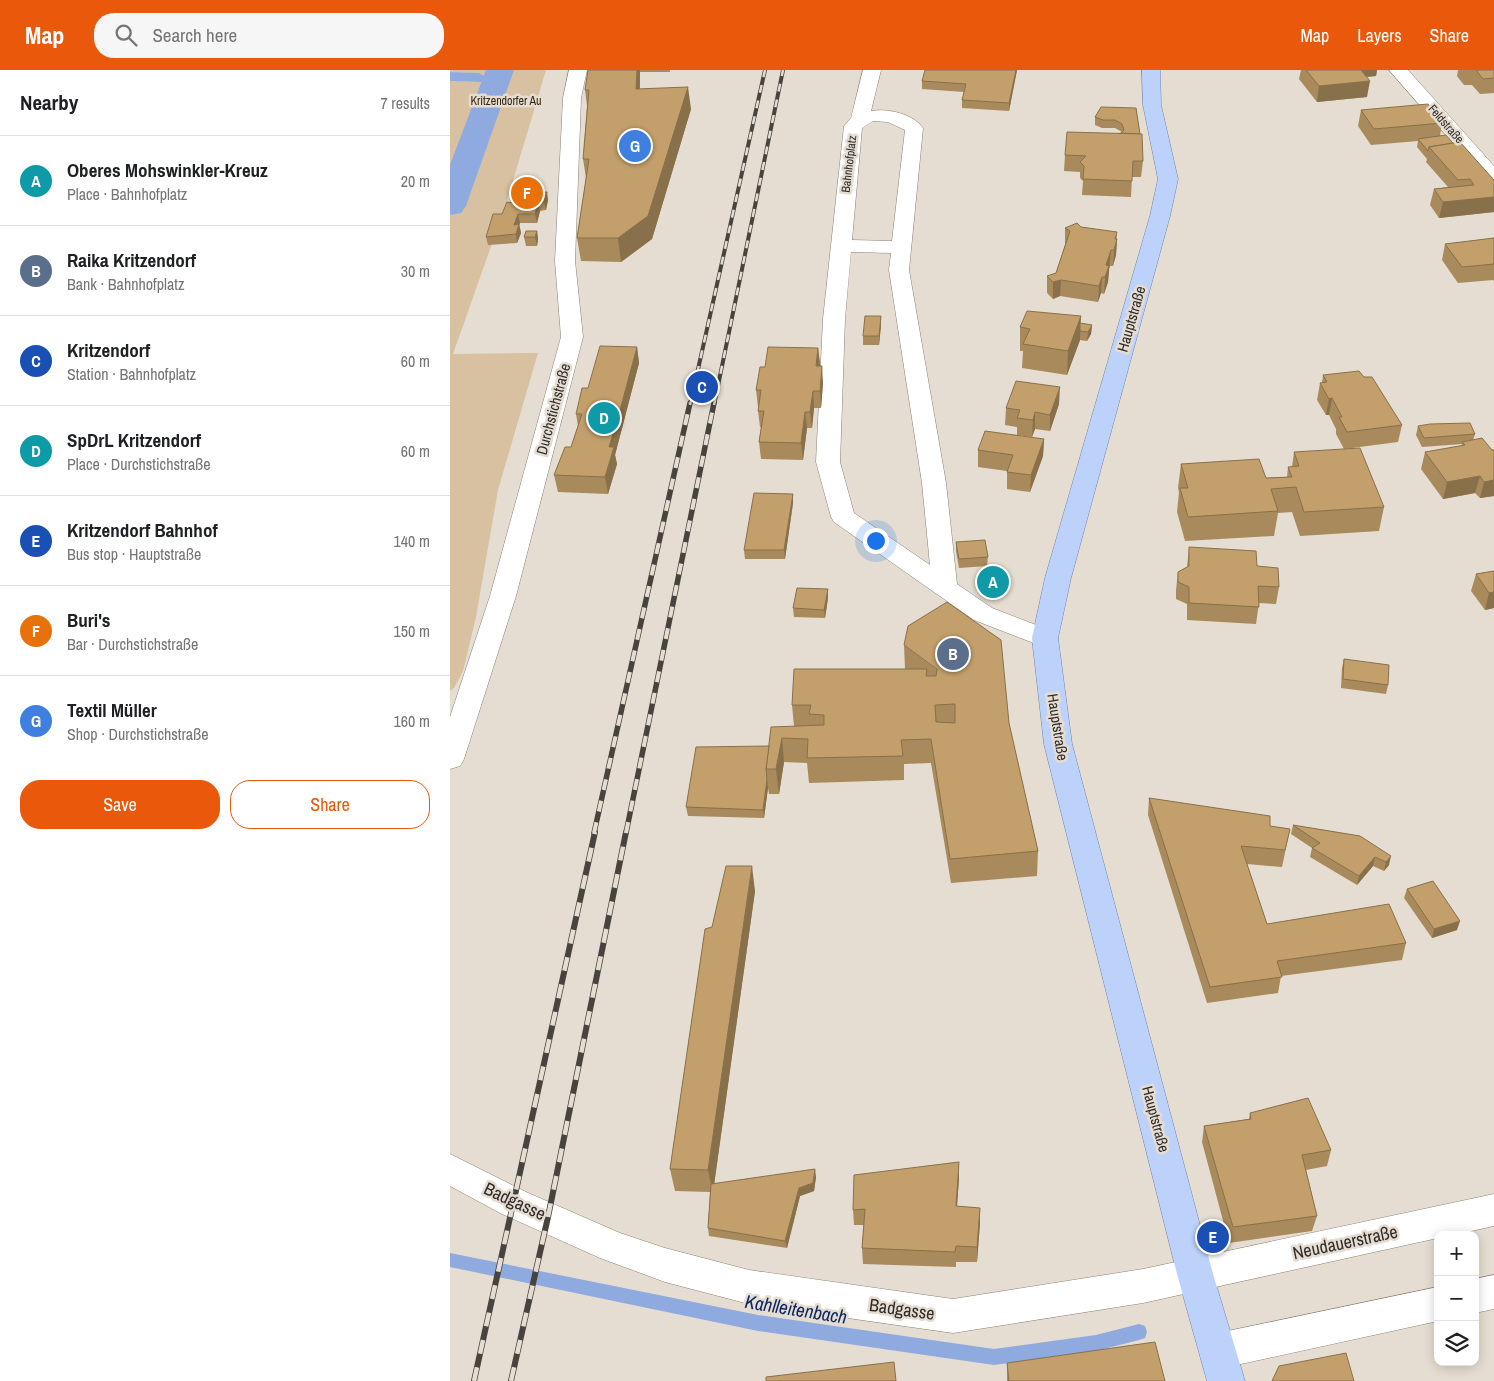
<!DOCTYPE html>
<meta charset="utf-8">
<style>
:root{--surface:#fff;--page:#f6f6f6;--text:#202124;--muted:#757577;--line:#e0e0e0;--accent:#ea580c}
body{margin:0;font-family:"Archivo Narrow",sans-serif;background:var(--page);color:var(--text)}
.controls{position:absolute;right:15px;bottom:15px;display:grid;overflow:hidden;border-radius:10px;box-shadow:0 2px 12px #0003}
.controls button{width:45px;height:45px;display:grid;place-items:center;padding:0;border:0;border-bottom:1px solid var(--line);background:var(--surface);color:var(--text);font:25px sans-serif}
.you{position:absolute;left:425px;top:470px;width:18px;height:18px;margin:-12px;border:4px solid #fff;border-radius:50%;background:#1a73e8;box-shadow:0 0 0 8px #1a73e833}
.badge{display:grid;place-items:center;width:32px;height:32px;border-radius:50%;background:var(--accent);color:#fff;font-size:16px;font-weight:700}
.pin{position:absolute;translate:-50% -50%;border:2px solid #fff;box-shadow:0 1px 5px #0006}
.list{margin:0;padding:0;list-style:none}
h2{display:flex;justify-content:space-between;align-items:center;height:65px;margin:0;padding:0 20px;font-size:21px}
h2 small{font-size:16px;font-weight:400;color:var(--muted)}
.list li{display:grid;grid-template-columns:32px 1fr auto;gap:15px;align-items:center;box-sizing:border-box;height:90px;padding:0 20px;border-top:1px solid var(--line)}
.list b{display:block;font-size:19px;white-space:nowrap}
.list p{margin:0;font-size:16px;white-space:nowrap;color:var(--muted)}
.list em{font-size:16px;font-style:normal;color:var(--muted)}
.actions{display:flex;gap:10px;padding:15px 20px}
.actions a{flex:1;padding:11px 0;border:1px solid var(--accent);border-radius:20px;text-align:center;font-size:18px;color:var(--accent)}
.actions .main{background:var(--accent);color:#fff}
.icon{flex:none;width:28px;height:28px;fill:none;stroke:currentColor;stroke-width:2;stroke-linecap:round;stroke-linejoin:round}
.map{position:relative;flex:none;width:1044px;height:1311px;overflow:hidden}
header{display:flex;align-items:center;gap:30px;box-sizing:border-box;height:70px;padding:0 25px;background:var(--accent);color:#fff}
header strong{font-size:24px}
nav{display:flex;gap:28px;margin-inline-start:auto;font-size:18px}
.search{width:350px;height:45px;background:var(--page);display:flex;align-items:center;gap:12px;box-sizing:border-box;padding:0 18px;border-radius:20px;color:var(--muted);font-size:19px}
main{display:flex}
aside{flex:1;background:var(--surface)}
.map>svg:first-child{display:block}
.green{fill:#d8c1a1}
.water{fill:#8faade}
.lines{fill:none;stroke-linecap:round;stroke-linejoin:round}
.stream{fill:#8faade;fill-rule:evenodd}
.canal{fill:#8faade;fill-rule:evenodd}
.minor-casing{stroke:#898176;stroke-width:1}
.major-casing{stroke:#6f85b0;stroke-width:1}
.minor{fill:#fff;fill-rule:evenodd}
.major{fill:#bdd2fb;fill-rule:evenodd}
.rail-far2-casing{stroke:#47433e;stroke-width:4}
.rail-far1-casing{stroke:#47433e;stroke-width:5.5}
.rail-casing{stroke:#47433e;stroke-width:6}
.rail-far2{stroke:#e5ddd1;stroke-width:2.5;stroke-dasharray:8;stroke-linecap:butt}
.rail-far1{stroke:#e5ddd1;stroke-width:4;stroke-dasharray:11;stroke-linecap:butt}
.rail{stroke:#e5ddd1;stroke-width:4.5;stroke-dasharray:14;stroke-linecap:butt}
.wall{fill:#a88a5c}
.shaded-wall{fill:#88704b}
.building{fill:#c3a06b;stroke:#88704b;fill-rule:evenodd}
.labels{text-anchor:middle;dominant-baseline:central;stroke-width:5;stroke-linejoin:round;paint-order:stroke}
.far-park-label{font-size:12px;fill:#37270f;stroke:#e5ddd1}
.far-street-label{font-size:12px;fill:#302d29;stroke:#e5ddd1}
.street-label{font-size:15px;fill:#302d29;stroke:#e5ddd1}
.near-street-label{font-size:18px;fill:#302d29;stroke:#e5ddd1}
.near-water-label{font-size:19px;font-style:italic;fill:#0d2864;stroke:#e5ddd1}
</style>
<header>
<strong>Map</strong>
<div class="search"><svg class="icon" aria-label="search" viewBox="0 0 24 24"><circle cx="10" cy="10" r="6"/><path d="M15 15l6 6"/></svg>Search here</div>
<nav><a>Map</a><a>Layers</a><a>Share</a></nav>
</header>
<main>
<aside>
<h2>Nearby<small>7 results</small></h2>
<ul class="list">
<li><span class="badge" style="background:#0f9aa8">A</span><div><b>Oberes Mohswinkler-Kreuz</b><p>Place · Bahnhofplatz</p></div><em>20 m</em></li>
<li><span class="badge" style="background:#5c6f8a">B</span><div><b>Raika Kritzendorf</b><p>Bank · Bahnhofplatz</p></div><em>30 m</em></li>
<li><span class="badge" style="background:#1a4fb4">C</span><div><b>Kritzendorf</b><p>Station · Bahnhofplatz</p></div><em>60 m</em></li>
<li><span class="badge" style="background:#0f9aa8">D</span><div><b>SpDrL Kritzendorf</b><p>Place · Durchstichstraße</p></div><em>60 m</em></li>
<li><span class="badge" style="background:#1a4fb4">E</span><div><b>Kritzendorf Bahnhof</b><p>Bus stop · Hauptstraße</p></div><em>140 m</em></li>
<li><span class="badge" style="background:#e8710a">F</span><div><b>Buri's</b><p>Bar · Durchstichstraße</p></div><em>150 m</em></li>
<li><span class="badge" style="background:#3f7fe0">G</span><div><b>Textil Müller</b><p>Shop · Durchstichstraße</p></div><em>160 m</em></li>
</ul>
<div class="actions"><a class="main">Save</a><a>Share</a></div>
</aside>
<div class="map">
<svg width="1044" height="1311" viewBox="0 0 1044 1311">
<rect width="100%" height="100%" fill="#e5ddd1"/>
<polygon class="green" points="0,0 96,0 56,134 3,284 88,283 48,420 26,547 13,601 4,618 0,621 0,11 31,12 29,3 0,2"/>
<polygon class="water" points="0,2 29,3 35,7 31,12 0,11"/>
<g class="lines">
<g class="stream">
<polygon points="0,4 47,6 51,8 47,10 0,8"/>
<polygon points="0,1183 308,1245 544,1279 646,1265 689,1254 695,1256 697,1262 695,1268 689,1270 646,1281 544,1295 308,1261 0,1197"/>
</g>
<polygon class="canal" points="36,0 64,0 16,136 11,143 0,145 0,95"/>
<defs>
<g id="minor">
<polygon points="119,0 137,0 131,28 125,191 133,267 66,526 14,689 10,696 0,699 0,647 40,526 111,267 105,191 113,28"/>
<path d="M413 0H431L421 41C438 38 463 44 473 58L459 200 496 413 507 514 542 538 604 562 608 568 604 574 595 577 586 574 524 550 384 452 381 447 366 392 373 249 394 56 401 48ZM423 51 438 52 455 60 442 171 402 170 412 58ZM401 182 441 183 439 200 472 413 480 495 404 443 390 392 395 249Z"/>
<polygon points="939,0 958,0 1044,96 1044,114 1037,112"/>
<polygon points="0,1084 76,1122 170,1163 215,1178 299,1200 503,1229 693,1199 1044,1124 1044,1156 1003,1165 988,1165 988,1168 693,1233 503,1263 299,1234 215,1212 150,1188 52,1144 0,1116"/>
<polygon points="1044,1205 1044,1239 1025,1243 1025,1209"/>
<polygon points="988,1217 988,1251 768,1299 755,1294 750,1281 755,1268 768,1263"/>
</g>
<polygon id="major" points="692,0 710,0 711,35 728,109 720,146 621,508 608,568 622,674 763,1204 795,1311 757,1311 727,1204 594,674 582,568 595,508 700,146 708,109 693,35"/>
</defs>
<use href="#minor" class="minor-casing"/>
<use href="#major" class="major-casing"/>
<use href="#minor" class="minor"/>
<use href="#major" class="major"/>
<defs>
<g id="rail-far2">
<polyline points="240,335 315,0"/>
<polyline points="264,335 333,0"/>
</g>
<g id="rail-far1">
<polyline points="144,763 240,333"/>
<polyline points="176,763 264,333"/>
</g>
<g id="rail">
<polyline points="24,1311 145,762"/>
<polyline points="61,1311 98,1147 176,762"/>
</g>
</defs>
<use href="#rail-far2" class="rail-far2-casing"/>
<use href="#rail-far1" class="rail-far1-casing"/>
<use href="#rail" class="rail-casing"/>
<use href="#rail-far2" class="rail-far2"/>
<use href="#rail-far1" class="rail-far1"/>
<use href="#rail" class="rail"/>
</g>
<g class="wall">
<polygon points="138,0 220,0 220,2 190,2 190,19 241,39 202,169 171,192 131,191 127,168 136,108 133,89 137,36 135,20"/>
<polygon points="567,0 559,41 512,38 512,30 514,22 472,19 472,11"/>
<polygon points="851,0 927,0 926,6 916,7 917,27 867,32 849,9"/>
<polygon points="1008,0 1044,0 1044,23 1030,24 1022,15 1014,15 1007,6"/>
<polygon points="686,38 693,91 691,107 682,107 681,127 632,125 633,111 630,108 630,102 614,101 615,85 672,62 665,58 652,58 645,55 645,47"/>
<polygon points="911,40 992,53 990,66 1003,73 1044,110 1044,142 989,148 980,135 984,119 998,117 976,92 977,89 967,77 968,71 921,75 908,56"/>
<polygon points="85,108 86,116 85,123 98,130 96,140 90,141 87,153 70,153 69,154 71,163 67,173 38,175 36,167"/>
<polygon points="631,157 667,169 666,185 663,196 660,196 659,199 658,212 654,224 651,223 648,232 610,226 603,229 597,223 597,206 606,203 615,175 615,158"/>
<polygon points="87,161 88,169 87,176 76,176 74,167"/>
<polygon points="1044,168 1044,211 1043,210 1008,213 992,190 995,174"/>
<polygon points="431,246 431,255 429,275 413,275 413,266"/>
<polygon points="631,246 630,253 642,255 641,264 637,271 630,270 617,305 572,298 573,281 570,281 570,257"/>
<polygon points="187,277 189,293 165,385 167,394 158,424 108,422 104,405 121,377 128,356 126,344 138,318"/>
<polygon points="368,278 370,296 373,313 371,338 364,338 362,358 357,358 353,390 311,389 309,372 311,357 310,357 308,341 309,337 308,337 306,320 315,297"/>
<polygon points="873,305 914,307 952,355 948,372 894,379 886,364 886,359 879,345 876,345 867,330 870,313 872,313"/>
<polygon points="609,334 600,361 585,359 582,367 567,365 567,357 555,355 556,338"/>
<polygon points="968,356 1025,364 1023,370 1042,380 1044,380 1044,426 1030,428 1025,423 993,429 971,399 975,382 1011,376 1012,374 972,377 966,365"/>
<polygon points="594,369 593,386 580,422 557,419 557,401 528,397 528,380"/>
<polygon points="844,382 934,437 929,461 850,466 842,442 828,443 824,466 735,471 727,442 729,422 728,418 731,394 816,408 837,407 838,397 842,397"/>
<polygon points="343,424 343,433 335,489 295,489 294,480"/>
<polygon points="506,472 538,487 537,496 509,498 506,481"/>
<polygon points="739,477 807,496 829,517 826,534 809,533 806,554 737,550 737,534 726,529 726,520 728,502 737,497"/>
<polygon points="1044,501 1044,538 1035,540 1021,521 1026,504"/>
<polygon points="378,519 378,528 375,548 344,547 343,538"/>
<polygon points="454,575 559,653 588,781 587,806 501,813 481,693 454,694 454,710 359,713 357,693 334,692 329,724 319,724 318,718 314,748 238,746 236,737 344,656 342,635 455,599"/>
<polygon points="894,589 938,615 936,624 891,618 892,598"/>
<polygon points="699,728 820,756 840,759 832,797 797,794 817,854 956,873 952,890 831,906 828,923 757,933 698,745"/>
<polygon points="843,755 910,766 939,795 934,801 923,796 907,815 860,787 862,778 841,764"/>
<polygon points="957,819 1007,860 982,868 954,828"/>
<polygon points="305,821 264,1114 366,1107 364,1121 350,1126 337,1178 259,1166 258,1158 260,1122 225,1121 220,1099 262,857"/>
<polygon points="800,1043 881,1080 877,1096 856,1100 867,1146 862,1161 779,1173 752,1072 754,1056 799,1049"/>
<polygon points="509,1108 507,1136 530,1138 530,1153 527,1192 506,1192 506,1197 413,1194 412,1178 414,1155 404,1155 403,1140"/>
<polygon points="557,1293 715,1311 557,1311"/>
</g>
<g class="shaded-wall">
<polygon points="187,0 190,0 190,2 189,41 186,19"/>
<polygon points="566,0 567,0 559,41 559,33"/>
<polygon points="904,0 927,0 926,6 903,8"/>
<polygon points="920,11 917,27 867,32 869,16"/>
<polygon points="238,17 241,39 202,169 171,192 168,168"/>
<polygon points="85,108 86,116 82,131 80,123"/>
<polygon points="97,122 98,130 96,140 94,132"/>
<polygon points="1044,127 1044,142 989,148 993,132"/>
<polygon points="88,132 90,141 87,153 85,144"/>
<polygon points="68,144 70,153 66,163 64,155"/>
<polygon points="69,154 71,163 67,173 66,164"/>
<polygon points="87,161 88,169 87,176 85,167"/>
<polygon points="667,162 666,174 667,169 666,185 663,196 665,169"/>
<polygon points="661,180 658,212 654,224 656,195"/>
<polygon points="652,207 651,223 648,232 649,216"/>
<polygon points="611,210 610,226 603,229 603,212"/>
<polygon points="431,246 431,255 429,275 429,266"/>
<polygon points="631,246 630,270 617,305 618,281"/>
<polygon points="642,255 641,264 637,271 638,262"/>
<polygon points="187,277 189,293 165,385 167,394 158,424 155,407 159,377"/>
<polygon points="368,278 370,294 368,313 366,296"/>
<polygon points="372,296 373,313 371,338 370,321"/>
<polygon points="610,317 609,334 600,361 600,345"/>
<polygon points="363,321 364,338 362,358 360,342"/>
<polygon points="882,328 879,345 876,345 879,329"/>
<polygon points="355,342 357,358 353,390 351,373"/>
<polygon points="585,342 585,359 582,367 583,350"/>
<polygon points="594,369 593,386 580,422 581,405"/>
<polygon points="1030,406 1025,423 993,429 997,412"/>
<polygon points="1044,410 1044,426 1030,428 1034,412"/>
<polygon points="343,424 343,433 335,489 334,480"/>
<polygon points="378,519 378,528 375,548 374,540"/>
<polygon points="1044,522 1044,538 1035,540 1039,523"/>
<polygon points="332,668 334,692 329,724 326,699"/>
<polygon points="317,709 318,718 314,748 313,740"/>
<polygon points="941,786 939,795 934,801 936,792"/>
<polygon points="925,787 923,796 907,815 909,806"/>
<polygon points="302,796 305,821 263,1123 258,1100"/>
<polygon points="1010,851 1007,860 982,868 984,859"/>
<polygon points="509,1092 509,1108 506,1151 506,1136"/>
<polygon points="365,1099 366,1107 364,1121 350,1126 337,1178 335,1171 349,1118"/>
<polygon points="530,1138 530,1153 527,1192 527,1177"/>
</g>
<g class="building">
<polygon points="138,0 187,0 186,19 238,17 198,146 168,168 127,168 139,89 133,89 139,20 135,20"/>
<polygon points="475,0 566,0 559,33 512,30 516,14 472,11"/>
<polygon points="856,0 911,0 920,11 869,16"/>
<polygon points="1026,0 1044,0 1044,8 1033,9"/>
<polygon points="978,34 992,53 924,59 911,40"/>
<polygon points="651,37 686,38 690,64 671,63 674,60 672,54 665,50 653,50 645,47"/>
<polygon points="617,62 692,64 693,91 683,91 682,111 633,109 634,96 630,92 636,86 615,85"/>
<polygon points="996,65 1003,73 979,77 978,81 968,69"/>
<polygon points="1010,72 1044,110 1044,127 993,132 984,119 1024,115 1020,109 1008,110 979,77"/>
<polygon points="71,108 85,108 80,123 97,122 94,132 88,132 85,144 68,144 64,155 69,154 66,164 36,167 43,144 52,144 57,132 64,133"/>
<polygon points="627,153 631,157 667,162 665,169 667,169 664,180 661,180 656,195 659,196 655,207 652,207 649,216 611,210 603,212 597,206 606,203 620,161 615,158"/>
<polygon points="76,161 87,161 85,167 74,167"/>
<polygon points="1044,168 1044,194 1012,197 995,174"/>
<polygon points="577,241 631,246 618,281 573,274 580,259 570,257"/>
<polygon points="415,246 431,246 429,266 413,266"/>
<polygon points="630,253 642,255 638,262 630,261"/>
<polygon points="150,276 187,277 169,344 159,377 164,377 155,407 104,405 115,377 121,377 132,344 126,344 132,318 138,318"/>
<polygon points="318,277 368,278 366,296 372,296 370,321 363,321 360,342 355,342 351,373 309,372 314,341 308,341 311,320 306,320 310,297 315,297"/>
<polygon points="909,301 914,307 922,307 952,355 897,362 889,347 892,347 882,328 879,329 870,313 877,312 873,305"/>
<polygon points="566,311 610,317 600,345 585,342 583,350 567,348 570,340 556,338"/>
<polygon points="1020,353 1025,364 974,368 968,356 980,354"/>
<polygon points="535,361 594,369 581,405 557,402 563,385 528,380"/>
<polygon points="1032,368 1042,380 1044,380 1044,410 1034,412 1030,406 997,412 975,382 1015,375 1012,372"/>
<polygon points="910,378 934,437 854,442 846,417 821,419 828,441 738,447 730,418 738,418 731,394 809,389 816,408 842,407 838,397 849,396 844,382"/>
<polygon points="304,423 343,424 334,480 294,480"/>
<polygon points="535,470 538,487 509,489 506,472"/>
<polygon points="739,477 806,481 807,496 828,498 829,517 808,516 809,537 739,533 739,517 728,512 728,502 739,496"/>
<polygon points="1044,501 1044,522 1039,523 1026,504"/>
<polygon points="347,518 378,519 374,540 343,538"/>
<path d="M497 532 551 570 559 653 588 781 500 789 481 669 451 670 453 686 357 688 358 669 332 668 326 699H316L321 657 374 655V645L359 644 361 635H342L344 599H477L476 606H486L487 599 454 575 458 556ZM505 634V653L486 652 485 635Z"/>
<polygon points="894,589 939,595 938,615 893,609"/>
<polygon points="319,676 316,699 317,709 313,740 236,737 246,677"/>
<polygon points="699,728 820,746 820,756 840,759 835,780 791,776 817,854 939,834 956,873 827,891 832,907 760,917"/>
<polygon points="843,755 910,766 941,786 936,792 925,787 909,806 862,778 870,773"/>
<polygon points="276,796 302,796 258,1100 220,1099 255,859 262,857"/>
<polygon points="983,811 1010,851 984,859 957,819"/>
<polygon points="858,1028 881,1080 852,1085 867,1146 783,1157 754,1056 801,1049 800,1043"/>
<polygon points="509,1092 506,1136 530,1138 527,1177 506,1176 505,1182 412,1178 415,1139 403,1140 404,1105"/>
<polygon points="365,1099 363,1113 349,1118 335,1171 258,1158 261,1114"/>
<polygon points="705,1272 715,1311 559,1311 557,1293"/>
<polygon points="896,1283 904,1311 822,1311 829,1296"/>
<polygon points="444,1292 446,1311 316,1311 316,1307"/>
</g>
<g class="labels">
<g class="far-park-label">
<text x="56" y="31">Kritzendorfer Au</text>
</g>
<g class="far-street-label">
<text transform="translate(996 54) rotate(49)">Feldstraße</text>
<text transform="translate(399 94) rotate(-83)">Bahnhofplatz</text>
</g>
<g class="street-label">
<text transform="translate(681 249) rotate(-74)">Hauptstraße</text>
<text transform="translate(103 339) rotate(-75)">Durchstichstraße</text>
<text transform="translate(608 657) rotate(81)">Hauptstraße</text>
<text transform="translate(706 1049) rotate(75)">Hauptstraße</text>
</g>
<g class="near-street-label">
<text transform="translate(65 1131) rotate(25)">Badgasse</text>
<text transform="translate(895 1172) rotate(-12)">Neudauerstraße</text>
<text transform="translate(452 1239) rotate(8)">Badgasse</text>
</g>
<g class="near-water-label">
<text transform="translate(346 1239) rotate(9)">Kahlleitenbach</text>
</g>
</g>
</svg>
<div class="controls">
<button>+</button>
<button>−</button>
<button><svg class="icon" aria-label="layers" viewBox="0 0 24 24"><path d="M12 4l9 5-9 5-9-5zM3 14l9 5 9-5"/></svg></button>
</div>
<div class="you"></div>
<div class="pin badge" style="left:543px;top:512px;background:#0f9aa8">A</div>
<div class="pin badge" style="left:503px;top:584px;background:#5c6f8a">B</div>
<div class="pin badge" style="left:252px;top:317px;background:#1a4fb4">C</div>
<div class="pin badge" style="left:154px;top:348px;background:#0f9aa8">D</div>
<div class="pin badge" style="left:763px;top:1167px;background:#1a4fb4">E</div>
<div class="pin badge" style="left:77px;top:123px;background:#e8710a">F</div>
<div class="pin badge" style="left:185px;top:76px;background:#3f7fe0">G</div>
</div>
</main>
